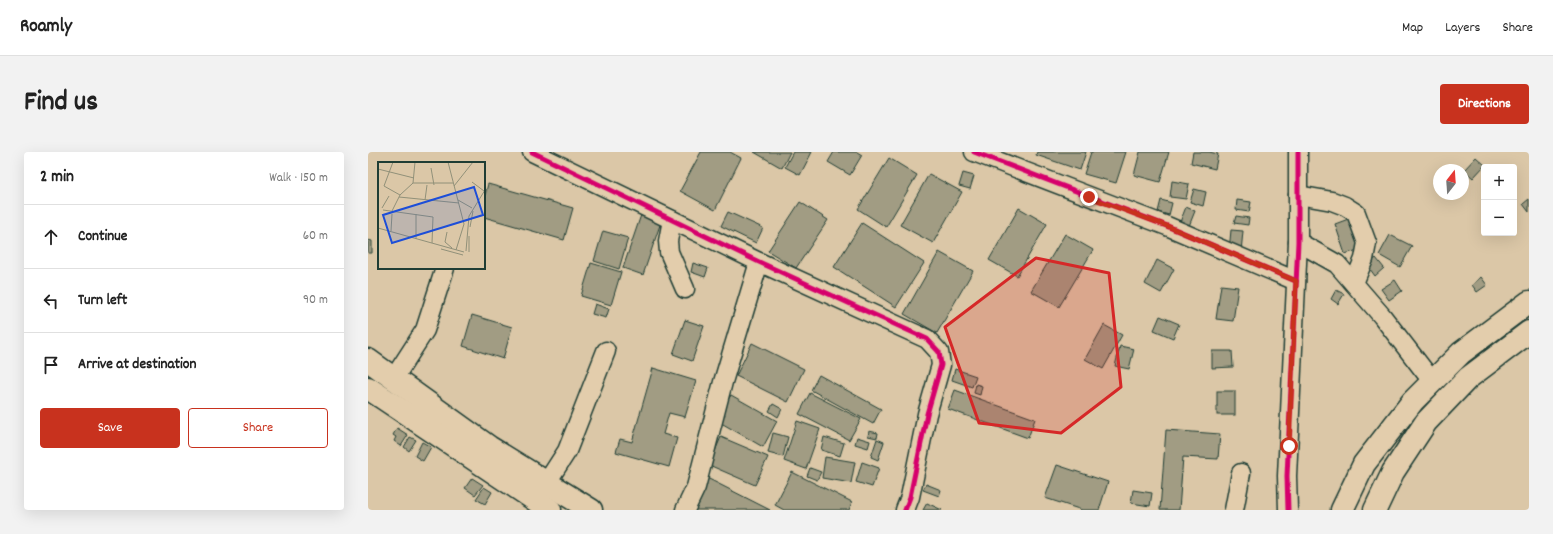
<!DOCTYPE html>
<meta charset="utf-8">
<style>
:root{--surface:#fff;--page:#f2f2f2;--text:#222;--muted:#767676;--line:#e0e0e0;--accent:#c8321e}
body{margin:0;font-family:Dekko,sans-serif;background:var(--page);color:var(--text)}
.controls{position:absolute;right:12px;top:12px;display:grid;overflow:hidden;border-radius:4px;box-shadow:0 4px 16px #0002}
.controls button{width:36px;height:36px;display:grid;place-items:center;padding:0;border:0;border-bottom:1px solid var(--line);background:var(--surface);color:var(--text);font:20px sans-serif}
.compass{position:absolute;left:1065px;top:12px;width:36px;height:36px;border-radius:50%;background:var(--surface);box-shadow:0 4px 16px #0002;rotate:17deg}
.stop{position:absolute;width:12px;height:12px;margin:-9px;border:3px solid #c8321e;border-radius:50%;background:#fff}
.stop.end{background:#c8321e;border-color:#fff;box-shadow:0 1px 4px #0008}
.list{margin:0;padding:0;list-style:none}
h2{display:flex;justify-content:space-between;align-items:center;height:52px;margin:0;padding:0 16px;font-size:17px}
h2 small{font-size:13px;font-weight:400;color:var(--muted)}
.list li{display:grid;grid-template-columns:26px 1fr auto;gap:12px;align-items:center;box-sizing:border-box;height:64px;padding:0 16px;border-top:1px solid var(--line)}
.list b{display:block;font-size:15px;white-space:nowrap}
.list em{font-size:13px;font-style:normal;color:var(--muted)}
.actions{display:flex;gap:8px;padding:12px 16px}
.actions a{flex:1;padding:9px 0;border:1px solid var(--accent);border-radius:4px;text-align:center;font-size:14px;color:var(--accent)}
.actions .main{background:var(--accent);color:#fff}
.icon{flex:none;width:22px;height:22px;fill:none;stroke:currentColor;stroke-width:2;stroke-linecap:round;stroke-linejoin:round}
.map{position:relative;flex:none;width:1161px;height:358px;overflow:hidden;border-radius:4px}
header{display:flex;align-items:center;gap:24px;box-sizing:border-box;height:56px;padding:0 20px;background:var(--surface);border-bottom:1px solid var(--line)}
header strong{font-size:19px}
nav{display:flex;gap:22px;margin-inline-start:auto;font-size:14px}
.intro{display:flex;align-items:center;justify-content:space-between;box-sizing:border-box;height:96px;padding:0 24px}
h1{margin:0;font-size:28px}
.button{padding:10px 18px;border-radius:4px;background:var(--accent);color:#fff;font-size:14px;font-weight:700}
main{display:flex;gap:24px;padding:0 24px}
aside{flex:1;background:var(--surface);border-radius:4px;box-shadow:0 4px 16px #0002}
.map>svg:first-child{display:block}
.building{fill:#a19c83;stroke:#1f3d34}
.lines{fill:none;stroke-linecap:round;stroke-linejoin:round}
.minor-casing{stroke:#1f3d34;stroke-width:21}
.major-casing{stroke:#1f3d34;stroke-width:25}
.minor{stroke:#e3cdac;stroke-width:18}
.major{stroke:#e3cdac;stroke-width:22}
.cycleway-casing{stroke:#e3cdac;stroke-width:8}
.cycleway{stroke:#d6006c;stroke-width:5}
.route{stroke:#c8321e;stroke-width:5}
.marked{fill:#d62828;fill-opacity:0.2;stroke:#d62828;stroke-width:3;stroke-linejoin:round}
.inset-road{fill:none;stroke:#909079;stroke-width:1}
.view{fill:#1d4ed8;fill-opacity:0.15;stroke:#1d4ed8;stroke-width:2}
.inset-edge{fill:none;stroke:#1f3d34;stroke-width:2}
</style>
<header>
<strong>Roamly</strong>
<nav><a>Map</a><a>Layers</a><a>Share</a></nav>
</header>
<div class="intro"><h1>Find us</h1><a class="button">Directions</a></div>
<main>
<aside>
<h2>2 min<small>Walk · 150 m</small></h2>
<ul class="list">
<li><svg class="icon" aria-label="ahead" viewBox="0 0 24 24"><path d="M12 20V5M6 11l6-6 6 6"/></svg><div><b>Continue</b></div><em>60 m</em></li>
<li><svg class="icon" aria-label="left" viewBox="0 0 24 24"><path d="M17 20v-9H6M10 6l-5 5 5 5"/></svg><div><b>Turn left</b></div><em>90 m</em></li>
<li><svg class="icon" aria-label="arrive" viewBox="0 0 24 24"><path d="M6 21V4h12l-3 4 3 4H6"/></svg><div><b>Arrive at destination</b></div></li>
</ul>
<div class="actions"><a class="main">Save</a><a>Share</a></div>
</aside>
<div class="map">
<svg width="1161" height="358" viewBox="0 0 1161 358">
<rect width="100%" height="100%" fill="#dbc7a7"/>
<filter id="ink" filterUnits="userSpaceOnUse"><feTurbulence type="fractalNoise" baseFrequency=".025" numOctaves="2"/><feDisplacementMap in="SourceGraphic" scale="8" xChannelSelector="R" yChannelSelector="G"/><feConvolveMatrix kernelMatrix="1 2 1 2 8 2 1 2 1" color-interpolation-filters="sRGB"/></filter>
<g filter="url(#ink)">
<g class="building">
<polygon points="333,0 362,0 373,6 347,58 312,39"/>
<polygon points="386,0 422,0 414,16"/>
<polygon points="425,0 444,0 432,23 417,15"/>
<polygon points="466,0 489,0 494,3 482,23 460,10"/>
<polygon points="669,0 718,0 712,18 668,3"/>
<polygon points="723,0 758,0 748,31 716,22"/>
<polygon points="772,0 801,0 792,30 766,23"/>
<polygon points="825,0 841,0 850,2 847,17 823,11"/>
<polygon points="1108,5 1117,13 1105,26 1096,18"/>
<polygon points="521,6 549,23 518,75 490,57"/>
<polygon points="595,21 606,24 602,37 591,34"/>
<polygon points="561,22 594,40 565,91 532,73"/>
<polygon points="804,29 821,32 818,47 802,45"/>
<polygon points="120,32 205,56 196,88 116,65 116,47"/>
<polygon points="826,37 838,40 835,54 822,50"/>
<polygon points="1161,47 1161,60 1155,52"/>
<polygon points="793,48 804,51 801,63 790,60"/>
<polygon points="869,48 883,50 881,60 868,58"/>
<polygon points="432,50 460,68 428,116 400,99"/>
<polygon points="818,55 827,59 821,74 812,70"/>
<polygon points="651,56 679,72 649,124 621,108"/>
<polygon points="274,60 294,67 275,123 255,116"/>
<polygon points="360,60 395,76 388,91 353,74"/>
<polygon points="868,64 881,66 880,73 866,71"/>
<polygon points="983,66 993,97 977,102 967,72"/>
<polygon points="494,71 556,111 528,155 466,115"/>
<polygon points="863,78 875,79 873,100 861,99"/>
<polygon points="235,79 260,86 251,117 226,109"/>
<polygon points="697,82 725,98 691,155 663,139"/>
<polygon points="1022,83 1044,94 1032,115 1011,103"/>
<polygon points="0,88 4,89 4,101 0,101"/>
<polygon points="571,100 605,119 569,181 536,162"/>
<polygon points="1008,106 1016,116 1007,124 999,113"/>
<polygon points="789,108 806,117 793,141 777,132"/>
<polygon points="223,111 253,120 243,153 213,144"/>
<polygon points="325,111 340,116 337,125 323,120"/>
<polygon points="1113,125 1119,133 1109,140 1104,133"/>
<polygon points="1027,128 1034,139 1021,148 1013,137"/>
<polygon points="853,133 870,135 865,169 848,167"/>
<polygon points="968,138 976,142 970,152 963,147"/>
<polygon points="227,152 241,157 238,166 224,162"/>
<polygon points="104,163 144,175 135,207 95,194"/>
<polygon points="792,164 811,172 805,186 786,178"/>
<polygon points="317,168 336,174 324,209 305,202"/>
<polygon points="736,173 754,183 735,217 717,207"/>
<polygon points="384,191 436,217 420,250 368,224"/>
<polygon points="752,194 766,197 761,217 747,214"/>
<polygon points="844,199 864,199 865,215 844,216"/>
<polygon points="285,216 328,229 317,265 301,261 295,282 309,286 301,315 248,300 252,287 264,290"/>
<polygon points="587,217 608,224 604,235 584,228"/>
<polygon points="451,223 513,257 505,272 443,238"/>
<polygon points="608,232 614,234 612,243 606,241"/>
<polygon points="587,238 667,267 660,286 580,257"/>
<rect x="849" y="239" width="18" height="24"/>
<polygon points="442,241 493,267 481,288 431,262"/>
<polygon points="363,243 409,269 395,295 348,268"/>
<polygon points="405,252 414,257 410,265 401,259"/>
<polygon points="429,269 452,277 438,317 416,309"/>
<polygon points="29,276 40,283 33,294 26,289 28,285 25,283"/>
<polygon points="798,278 852,282 850,307 815,305 811,358 792,358"/>
<polygon points="501,279 510,281 509,286 500,284"/>
<polygon points="405,281 420,285 415,305 400,301"/>
<polygon points="42,285 48,288 41,299 36,295"/>
<polygon points="353,285 400,305 387,333 341,313"/>
<polygon points="456,285 476,291 472,304 453,298"/>
<polygon points="489,285 502,289 500,296 487,292"/>
<polygon points="509,287 516,290 510,308 503,305"/>
<polygon points="54,290 63,295 55,309 47,304"/>
<polygon points="457,305 487,310 483,331 454,326"/>
<polygon points="494,310 511,316 504,335 488,330"/>
<polygon points="689,313 740,330 731,358 714,358 677,346"/>
<polygon points="442,316 453,320 449,328 439,324"/>
<polygon points="424,320 484,350 481,358 416,358 407,353"/>
<polygon points="104,326 115,333 107,343 97,336"/>
<polygon points="339,326 402,358 325,358"/>
<polygon points="558,332 573,338 571,344 555,338"/>
<polygon points="116,335 124,340 117,352 108,347"/>
<polygon points="765,338 784,341 782,354 763,351"/>
<polygon points="559,351 574,358 555,358"/>
</g>
<g class="lines">
<defs>
<g id="minor">
<polyline points="164,0 391,110 559,187 571,200 573,213 559,262 542,345 537,358"/>
<polyline points="606,0 799,74 928,129"/>
<polyline points="930,43 964,49 977,54 988,61 999,91 996,107 986,131"/>
<polyline points="304,68 300,89 301,100 317,137"/>
<polyline points="930,90 969,112 1014,164 1064,229"/>
<polyline points="26,226 57,178 77,116"/>
<polyline points="179,330 199,299 238,199"/>
<polyline points="317,358 328,335 355,230 391,110"/>
<polyline points="866,358 873,321"/>
<polyline points="920,358 919,324 930,90 930,0"/>
</g>
<g id="major">
<polyline points="0,208 121,295 223,358"/>
<polyline points="0,236 182,358"/>
<polyline points="974,358 996,312 1045,249 1093,201 1161,150"/>
<polyline points="1007,358 1025,320 1058,270 1100,226 1161,180"/>
</g>
</defs>
<use href="#minor" class="minor-casing"/>
<use href="#major" class="major-casing"/>
<use href="#minor" class="minor"/>
<use href="#major" class="major"/>
<defs>
<g id="cycleway">
<polyline points="164,0 391,110 559,187 571,200 573,213 559,262 542,345 537,358"/>
<polyline points="606,0 799,74 928,129"/>
<polyline points="920,358 919,324 930,90 930,0"/>
</g>
</defs>
<use href="#cycleway" class="cycleway-casing"/>
<use href="#cycleway" class="cycleway"/>
</g>
</g>
<g class="lines" filter="url(#ink)">
<polyline class="route" points="721,45 799,74 928,129 921,294"/>
</g>
<path class="marked" d="M668 106 741 121 753 235 693 281 611 271 577 175Z"/>
<g transform="translate(10 10)">
<rect width="107" height="107" fill="#dbc7a7"/>
<path class="inset-road" d="M15 0 6 24 22 33M70 0 86 62 78 88M53 6 56 23M0 7 36 16M94 20 106 29M35 21H75M76 24 95 0M21 35 81 41M47 38 49 23M80 38 94 46M4 46 11 34M5 48 55 55 54 81M14 49 22 33 35 21 37 0M92 65 95 49M0 66 86 90M13 69 14 52M69 70 67 80 74 86M91 74V90M38 77V52M63 87 85 93M88 89 91 54 107 28"/>
<path class="view" d="M96 25 105 53 14 81 5 53Z"/>
<rect width="107" height="107" class="inset-edge"/>
</g>
</svg>
<div class="controls">
<button>+</button>
<button>−</button>
</div>
<svg class="compass" viewBox="-18 -18 36 36"><path d="M0-13l5 13h-10z" fill="#e53935"/><path d="M0 13l5-13h-10z" fill="#767676"/></svg>
<div class="stop" style="left:921px;top:294px"></div>
<div class="stop end" style="left:721px;top:45px"></div>
</div>
</main>
